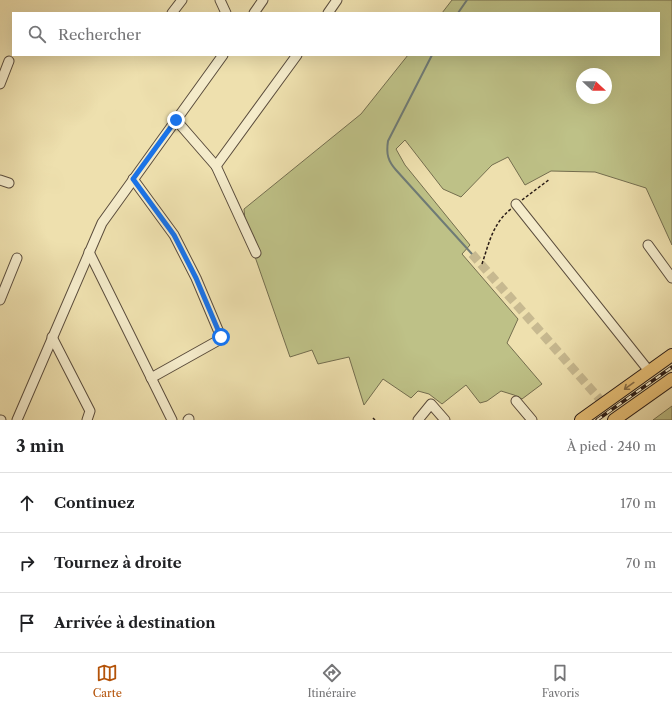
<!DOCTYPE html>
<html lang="fr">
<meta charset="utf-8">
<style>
:root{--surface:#fff;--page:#f6f6f6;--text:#202124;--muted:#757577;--line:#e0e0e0;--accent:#b45309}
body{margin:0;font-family:"Libre Caslon Text",serif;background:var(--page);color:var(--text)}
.compass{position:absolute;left:576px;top:68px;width:36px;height:36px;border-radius:50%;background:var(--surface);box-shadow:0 4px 16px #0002;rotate:112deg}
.stop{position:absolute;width:12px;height:12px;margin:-9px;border:3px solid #1a73e8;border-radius:50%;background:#fff}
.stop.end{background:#1a73e8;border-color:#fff;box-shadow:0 1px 4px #0008}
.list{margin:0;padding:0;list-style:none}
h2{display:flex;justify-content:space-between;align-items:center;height:52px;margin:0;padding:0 16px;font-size:17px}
h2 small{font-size:13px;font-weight:400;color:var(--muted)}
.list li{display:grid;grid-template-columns:26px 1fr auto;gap:12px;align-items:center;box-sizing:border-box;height:60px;padding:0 16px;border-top:1px solid var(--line)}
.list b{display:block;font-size:15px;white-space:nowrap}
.list em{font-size:13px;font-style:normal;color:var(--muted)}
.icon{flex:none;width:22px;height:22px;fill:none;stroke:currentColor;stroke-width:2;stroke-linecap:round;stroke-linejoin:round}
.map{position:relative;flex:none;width:672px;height:420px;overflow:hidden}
.search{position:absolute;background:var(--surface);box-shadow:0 4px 16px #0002;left:12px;right:12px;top:12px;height:44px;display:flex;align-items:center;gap:10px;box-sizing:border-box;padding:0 14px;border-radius:0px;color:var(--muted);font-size:15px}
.sheet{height:232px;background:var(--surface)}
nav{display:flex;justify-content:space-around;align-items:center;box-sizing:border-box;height:56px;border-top:1px solid var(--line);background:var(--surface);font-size:11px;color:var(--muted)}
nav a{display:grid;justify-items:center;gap:2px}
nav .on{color:var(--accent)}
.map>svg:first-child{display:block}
.green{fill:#bec187;stroke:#746e4f;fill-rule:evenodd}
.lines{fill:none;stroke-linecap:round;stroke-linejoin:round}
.stream{stroke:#6f7b76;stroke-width:2}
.minor-tunnel{stroke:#c7b990;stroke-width:9;stroke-dasharray:9 4.5;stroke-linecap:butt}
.minor-casing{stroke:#5b4d3d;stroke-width:11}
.major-casing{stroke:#2a1c17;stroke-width:14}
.path{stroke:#2a1c17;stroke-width:1.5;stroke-dasharray:3 2;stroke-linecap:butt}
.minor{stroke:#f4ebca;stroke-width:9}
.major{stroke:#e7c077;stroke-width:12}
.rail-casing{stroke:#2a1c17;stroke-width:3.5}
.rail{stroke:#f4ebca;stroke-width:2;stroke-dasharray:6;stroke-linecap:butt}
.oneway{stroke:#886e47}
.route{stroke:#1a73e8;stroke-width:5}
</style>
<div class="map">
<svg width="672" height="420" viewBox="0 0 672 420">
<rect width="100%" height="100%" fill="#eee0ae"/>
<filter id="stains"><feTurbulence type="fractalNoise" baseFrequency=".005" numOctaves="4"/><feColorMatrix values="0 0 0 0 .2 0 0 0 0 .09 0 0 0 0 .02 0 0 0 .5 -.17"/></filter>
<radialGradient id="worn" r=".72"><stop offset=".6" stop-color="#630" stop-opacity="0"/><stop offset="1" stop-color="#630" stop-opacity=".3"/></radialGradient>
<g class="green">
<path d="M452 0H672V245L646 188 595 172 551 171 525 185 508 157 492 165 461 197 443 189 405 140 396 149 405 165 470 245 462 254 518 319 507 343 542 384 522 399 514 395 501 391 487 401 480 403 466 385 442 404 429 394 418 391 411 398 383 379 364 405 349 357 318 364 312 350 290 357 246 231 244 209 361 114 408 55H659V13H442ZM582 74H606V98H582Z"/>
<polygon points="672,406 672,420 653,420"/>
</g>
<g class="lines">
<g class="stream">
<polyline points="458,13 467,0"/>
<path d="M432 55 388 141C386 154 388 161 396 170L472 254"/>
</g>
<polyline class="minor-tunnel" points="472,254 604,404"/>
<defs>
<g id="minor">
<polyline points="220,0 226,13"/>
<polyline points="172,13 182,0"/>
<polyline points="254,13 263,0"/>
<polyline points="328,13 337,0"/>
<polyline points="0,84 9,61"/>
<polyline points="176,120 216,166 256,253"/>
<polyline points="216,166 297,55"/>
<polyline points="133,179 174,235 196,278 221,337 219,340 151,378"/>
<polyline points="0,180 9,183"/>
<polyline points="516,204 649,371"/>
<polyline points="648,245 672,278"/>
<polyline points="89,252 172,420"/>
<polyline points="0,300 17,258"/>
<polyline points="52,337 90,411 87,420"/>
<polyline points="516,401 532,420"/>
<polyline points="0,420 1,420"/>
<polyline points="17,420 102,223 223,55"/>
<polyline points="188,420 189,419"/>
<polyline points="418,420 431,404 445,420"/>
</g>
<g id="major">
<polyline points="581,420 672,355"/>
<polyline points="614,420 672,379"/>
</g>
</defs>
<use href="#minor" class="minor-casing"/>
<use href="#major" class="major-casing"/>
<g class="path">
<polyline points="522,200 550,179"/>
<path d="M482 264C489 243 493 223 511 209"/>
<polyline points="373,418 375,420"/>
</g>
<use href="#minor" class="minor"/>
<use href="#major" class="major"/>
<defs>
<polyline id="rail" points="597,420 672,367"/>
</defs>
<use href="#rail" class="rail-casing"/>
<use href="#rail" class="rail"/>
</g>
<defs><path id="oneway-shaft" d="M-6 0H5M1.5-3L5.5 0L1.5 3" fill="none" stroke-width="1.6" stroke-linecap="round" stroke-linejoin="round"/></defs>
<use class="oneway" href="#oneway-shaft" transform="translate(629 386) rotate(144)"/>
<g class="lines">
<polyline class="route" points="176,120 133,179 174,235 196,278 221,337"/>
</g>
<rect width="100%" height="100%" filter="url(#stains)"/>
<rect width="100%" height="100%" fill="url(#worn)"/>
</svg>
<svg class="compass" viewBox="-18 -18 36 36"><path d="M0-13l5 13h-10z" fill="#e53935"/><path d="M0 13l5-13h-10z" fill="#757577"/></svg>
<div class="stop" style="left:221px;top:337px"></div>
<div class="stop end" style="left:176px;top:120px"></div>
<div class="search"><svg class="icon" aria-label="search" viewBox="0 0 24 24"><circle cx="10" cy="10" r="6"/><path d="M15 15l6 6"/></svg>Rechercher</div>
</div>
<section class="sheet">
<h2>3 min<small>À pied · 240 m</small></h2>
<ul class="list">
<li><svg class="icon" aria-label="ahead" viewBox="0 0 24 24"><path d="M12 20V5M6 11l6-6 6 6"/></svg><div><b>Continuez</b></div><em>170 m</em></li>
<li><svg class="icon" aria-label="right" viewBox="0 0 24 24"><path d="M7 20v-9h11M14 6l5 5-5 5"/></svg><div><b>Tournez à droite</b></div><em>70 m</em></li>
<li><svg class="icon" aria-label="arrive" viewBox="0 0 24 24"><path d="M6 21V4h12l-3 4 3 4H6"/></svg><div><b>Arrivée à destination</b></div></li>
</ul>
</section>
<nav>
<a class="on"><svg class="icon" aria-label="map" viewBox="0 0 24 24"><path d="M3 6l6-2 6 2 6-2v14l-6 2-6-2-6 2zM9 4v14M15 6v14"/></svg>Carte</a>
<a><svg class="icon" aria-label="directions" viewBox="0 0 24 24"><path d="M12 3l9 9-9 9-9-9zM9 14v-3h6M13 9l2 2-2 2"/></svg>Itinéraire</a>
<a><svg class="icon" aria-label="saved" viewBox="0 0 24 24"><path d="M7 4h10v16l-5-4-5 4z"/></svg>Favoris</a>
</nav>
